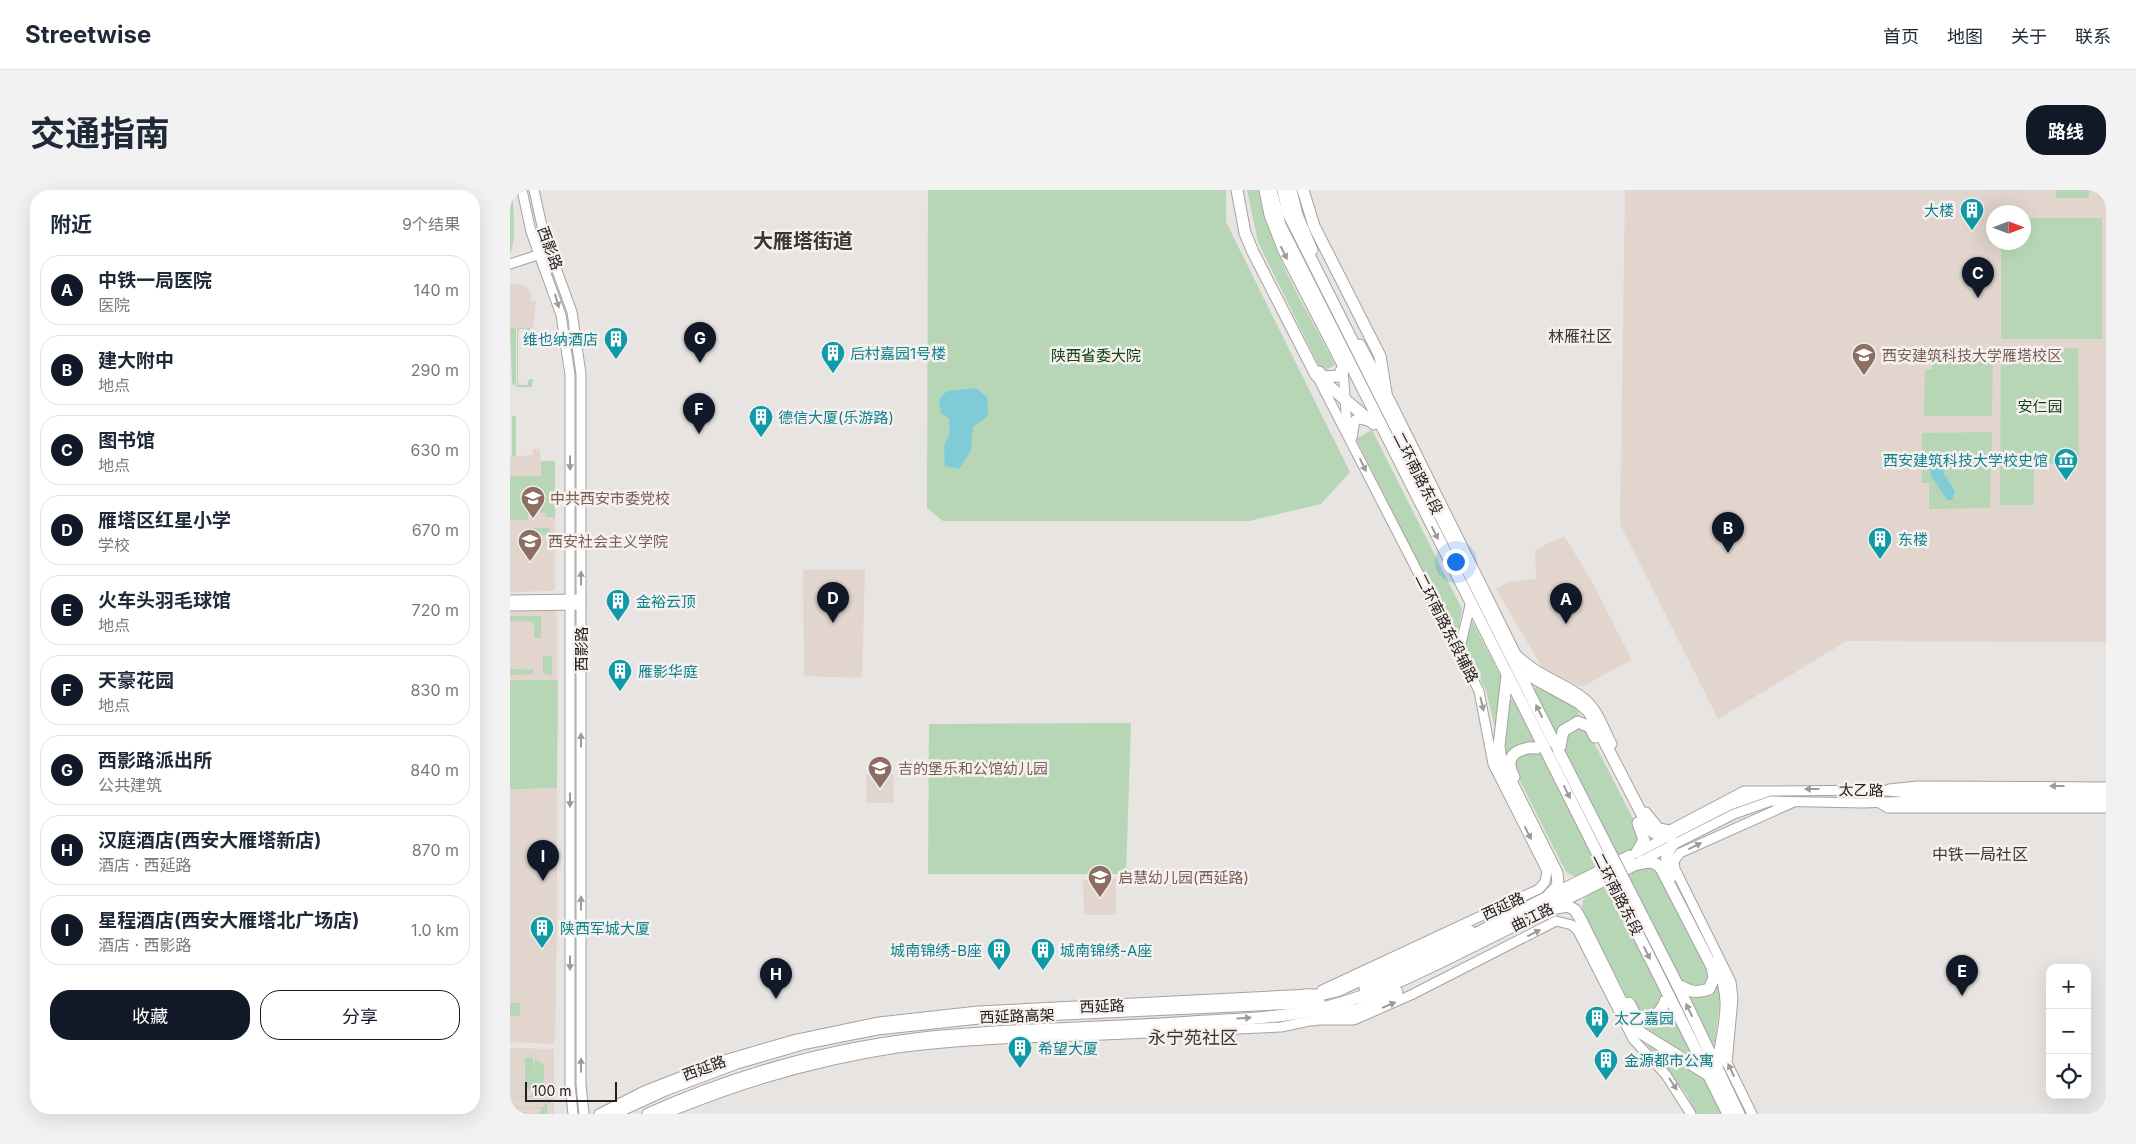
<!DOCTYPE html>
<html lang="zh">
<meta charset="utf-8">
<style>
:root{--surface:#fff;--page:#f2f2f3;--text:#1f2937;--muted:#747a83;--line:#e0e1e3;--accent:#111827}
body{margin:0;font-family:Inter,"Noto Sans SC",sans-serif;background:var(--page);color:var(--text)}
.controls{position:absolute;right:15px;bottom:15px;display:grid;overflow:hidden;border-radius:10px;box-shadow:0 5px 20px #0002}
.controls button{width:45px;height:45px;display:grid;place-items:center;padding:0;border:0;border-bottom:1px solid var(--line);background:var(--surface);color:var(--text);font:25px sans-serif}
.compass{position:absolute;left:1476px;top:15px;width:45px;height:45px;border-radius:50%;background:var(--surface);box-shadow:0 5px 20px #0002;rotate:90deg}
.scale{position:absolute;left:15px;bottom:12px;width:92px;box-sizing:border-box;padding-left:5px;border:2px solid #22201f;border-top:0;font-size:14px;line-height:18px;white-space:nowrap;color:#22201f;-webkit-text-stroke:4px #f6f1ef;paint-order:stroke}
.you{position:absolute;left:945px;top:371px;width:18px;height:18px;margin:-12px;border:4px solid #fff;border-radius:50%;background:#1a73e8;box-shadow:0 0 0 8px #1a73e833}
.badge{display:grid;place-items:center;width:32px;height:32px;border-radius:50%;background:var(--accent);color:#fff;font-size:16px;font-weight:700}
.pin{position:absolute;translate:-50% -41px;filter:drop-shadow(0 1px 2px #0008)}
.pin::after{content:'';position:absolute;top:26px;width:18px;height:15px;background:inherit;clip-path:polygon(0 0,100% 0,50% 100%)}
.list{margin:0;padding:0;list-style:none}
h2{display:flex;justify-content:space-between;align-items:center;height:65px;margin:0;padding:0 20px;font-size:21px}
h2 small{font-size:16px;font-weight:400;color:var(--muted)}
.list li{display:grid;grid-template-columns:32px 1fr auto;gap:15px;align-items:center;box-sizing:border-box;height:70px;margin:0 10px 10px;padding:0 10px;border:1px solid var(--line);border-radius:20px}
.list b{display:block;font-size:19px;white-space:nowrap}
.list p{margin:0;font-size:16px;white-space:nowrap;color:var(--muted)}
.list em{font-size:16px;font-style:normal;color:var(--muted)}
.actions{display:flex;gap:10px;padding:15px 20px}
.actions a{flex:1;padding:11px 0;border:1px solid var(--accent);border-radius:20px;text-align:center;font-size:18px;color:var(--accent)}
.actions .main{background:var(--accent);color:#fff}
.icon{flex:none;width:28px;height:28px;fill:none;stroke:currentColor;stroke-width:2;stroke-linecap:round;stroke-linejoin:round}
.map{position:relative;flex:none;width:1596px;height:924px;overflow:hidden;border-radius:20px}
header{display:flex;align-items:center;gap:30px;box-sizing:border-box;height:70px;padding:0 25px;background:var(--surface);border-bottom:1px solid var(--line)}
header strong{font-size:24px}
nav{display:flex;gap:28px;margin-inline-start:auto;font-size:18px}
.intro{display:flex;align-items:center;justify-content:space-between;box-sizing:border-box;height:120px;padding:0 30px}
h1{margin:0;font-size:35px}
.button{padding:12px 22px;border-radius:20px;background:var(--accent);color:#fff;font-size:18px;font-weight:700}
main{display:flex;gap:30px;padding:0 30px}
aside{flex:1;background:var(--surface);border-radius:20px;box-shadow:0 5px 20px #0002}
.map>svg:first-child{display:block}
.built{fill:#e1d5ce;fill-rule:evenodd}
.green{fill:#b6d6b6}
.water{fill:#7fccd8}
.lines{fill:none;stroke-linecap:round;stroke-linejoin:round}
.secondary-casing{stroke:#a6a2a0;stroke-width:11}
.primary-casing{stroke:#a6a2a0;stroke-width:11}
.highway-casing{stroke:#a6a2a0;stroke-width:13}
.secondary{stroke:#fff;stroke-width:9}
.primary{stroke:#fff;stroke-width:9}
.highway{stroke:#fff;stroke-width:11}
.highway-bridge-casing{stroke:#a6a2a0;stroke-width:13;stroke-linecap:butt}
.highway-bridge{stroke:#fff;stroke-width:11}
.oneway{fill:#9c9b9a}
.labels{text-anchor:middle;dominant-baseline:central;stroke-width:5;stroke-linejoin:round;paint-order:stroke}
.culture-label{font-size:15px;fill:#0d838f;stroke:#f6f1ef;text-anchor:start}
.street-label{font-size:15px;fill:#22201f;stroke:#f6f1ef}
.park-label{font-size:15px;fill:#114117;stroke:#f6f1ef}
.education-label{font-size:15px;fill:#785e54;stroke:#f6f1ef;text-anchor:start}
.neighbourhood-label{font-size:16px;fill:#3a3735;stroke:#f6f1ef}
.quarter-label{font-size:18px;fill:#3a3735;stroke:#f6f1ef}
.district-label{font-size:20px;font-weight:bold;fill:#3a3735;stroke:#f6f1ef}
</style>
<header>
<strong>Streetwise</strong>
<nav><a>首页</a><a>地图</a><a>关于</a><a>联系</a></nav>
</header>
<div class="intro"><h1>交通指南</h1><a class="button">路线</a></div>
<main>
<aside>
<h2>附近<small>9个结果</small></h2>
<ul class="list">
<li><span class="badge">A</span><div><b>中铁一局医院</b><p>医院</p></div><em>140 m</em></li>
<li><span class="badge">B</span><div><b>建大附中</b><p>地点</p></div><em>290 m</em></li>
<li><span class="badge">C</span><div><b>图书馆</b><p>地点</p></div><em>630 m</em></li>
<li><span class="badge">D</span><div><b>雁塔区红星小学</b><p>学校</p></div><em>670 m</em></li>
<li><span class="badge">E</span><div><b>火车头羽毛球馆</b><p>地点</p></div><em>720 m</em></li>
<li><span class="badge">F</span><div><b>天豪花园</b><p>地点</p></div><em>830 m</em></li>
<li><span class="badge">G</span><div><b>西影路派出所</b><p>公共建筑</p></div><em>840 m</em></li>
<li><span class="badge">H</span><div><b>汉庭酒店(西安大雁塔新店)</b><p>酒店 · 西延路</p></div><em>870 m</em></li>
<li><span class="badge">I</span><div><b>星程酒店(西安大雁塔北广场店)</b><p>酒店 · 西影路</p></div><em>1.0 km</em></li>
</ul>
<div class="actions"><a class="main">收藏</a><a>分享</a></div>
</aside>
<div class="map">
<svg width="1596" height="924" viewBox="0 0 1596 924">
<rect width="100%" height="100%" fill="#e8e4e1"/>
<g class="built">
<path d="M1115 0H1596V452L1337 451 1208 529 1110 334ZM1484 22H1514V52H1484Z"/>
<polygon points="0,94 14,95 22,103 21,111 26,111 23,138 0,137"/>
<polygon points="23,259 29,259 31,271 45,271 45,399 43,401 0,402 0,267 23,265"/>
<polygon points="1054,346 1080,388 1122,470 1071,497 1033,479 986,399 998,392 1026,389 1025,360"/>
<polygon points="293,380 355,380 352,488 294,486"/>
<polygon points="0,419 43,419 47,423 47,730 45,851 43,854 0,852"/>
<polygon points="383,584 384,613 357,613 356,585"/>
<polygon points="606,689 606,725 574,725 573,690"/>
<polygon points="0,858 44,859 44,924 0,924"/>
</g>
<g class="green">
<path d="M0 0H2C3 15 7 51 0 64Z"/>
<polygon points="418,0 716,0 716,32 840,282 811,314 739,331 433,331 417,318"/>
<path d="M737 0H749C757 58 799 123 825 175L812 182 748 52Z"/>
<rect x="1546" y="0" width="33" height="8"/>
<polygon points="1514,28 1592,28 1592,149 1491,149 1491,53 1514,52"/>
<polygon points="0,137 6,138 6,197 2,193"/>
<polygon points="7,138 20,138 22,158 19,159 17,139 9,139 8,143 8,191 9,195 17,195 19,189 23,189 22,197 7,197"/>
<polygon points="1491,158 1568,158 1569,273 1524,274 1524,315 1490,315"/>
<polygon points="1422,163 1483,163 1482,226 1414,226 1415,179 1422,179"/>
<polygon points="2,226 6,226 6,266 2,267"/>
<polygon points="862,240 952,419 947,450 846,249"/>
<polygon points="1482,242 1480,318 1419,319 1419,293 1412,293 1412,243"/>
<polygon points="31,271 45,271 45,327 36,327 36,323 30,323 30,312 24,312 24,325 18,325 18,330 0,330 0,286 31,286"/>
<polygon points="19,338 40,338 40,345 19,344"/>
<polygon points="0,426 31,426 31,448 24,448 24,434 19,431 0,432"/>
<polygon points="961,429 993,491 987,547 976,500 955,462"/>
<polygon points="33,466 42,466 42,485 33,483"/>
<polygon points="24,478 23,484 0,485 0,479 22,480"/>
<polygon points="0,490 48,490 47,598 0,599"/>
<polygon points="1030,495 1064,514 1131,644 1128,656 1074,685 1064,686 1056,682 995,561 1000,510"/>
<polygon points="621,533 616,684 418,684 419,534"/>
<polygon points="1134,675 1146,678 1208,796 1210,810 1205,853 1180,865 1136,841 1131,836 1072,718 1073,710 1077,705"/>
<rect x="0" y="813" width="10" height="13"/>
<polygon points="1136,854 1189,883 1196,892 1212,924 1186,924 1177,905"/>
<polygon points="15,868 23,868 24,881 25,869 34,875 34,893 22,907 0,907 21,906 25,902 20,901 15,896"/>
<polygon points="35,914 37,914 37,924 29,924 32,918 5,918 10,922 17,922 16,924 0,918 34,917"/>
</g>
<g class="water">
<polygon points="466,198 477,207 478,226 463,237 461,260 449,279 435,276 434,256 440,243 439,228 431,224 429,209 437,201"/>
<polygon points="1428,268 1433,273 1434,284 1445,301 1442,310 1437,310 1421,286 1420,270"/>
</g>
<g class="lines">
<defs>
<g id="secondary">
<polyline points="754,0 759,25 773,61 833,177 837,239"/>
<polyline points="782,0 788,25 803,60"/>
<polyline points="0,74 40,61"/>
<polyline points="850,154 871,193"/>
<polyline points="809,190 969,501 983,574 1037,681 1035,692 1029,699 812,800"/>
<path d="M879 208 1006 464C1028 486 1052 491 1074 508 1088 519 1094 539 1102 554"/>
<polyline points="842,248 845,230 850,229 861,232"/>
<polyline points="0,410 71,409"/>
<polyline points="0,416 71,415"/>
<polyline points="949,462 961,411"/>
<polyline points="1379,599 1408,596 1596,597"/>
<polyline points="1369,613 1378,618 1596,618"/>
<polyline points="1136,622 1149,638 1160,640 1234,601 1257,601"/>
<polyline points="89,924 134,901 214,870 283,850 369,832 468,821 800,804"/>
<path d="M155 924C229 893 307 870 387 858 448 850 509 848 571 846 638 843 704 840 771 837L804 830H844L901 805 1046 731 1062 735 1068 741 1123 849 1156 885 1181 924"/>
<polyline points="1242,924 1217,873 1223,808 1221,792 1165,679 1164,671 1170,663 1284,612"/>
</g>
<g id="primary">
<polyline points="12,0 21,42 51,125 60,185 60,894 63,924"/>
<polyline points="24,0 34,45 62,122 71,184 71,894 74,924"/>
<polyline points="1126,663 1220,615 1260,601 1369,600 1407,604 1596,605"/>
<polyline points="1129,672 1224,624 1261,611 1354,613 1404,611 1596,611"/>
</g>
<g id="highway">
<polyline points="727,0 735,43 743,62 806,185 864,234"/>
<polyline points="761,0 770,35 1035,559"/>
<polyline points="773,0 778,23 1049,562"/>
<polyline points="793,0 804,36 870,166 878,215"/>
<polyline points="809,182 813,187 829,186 833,177 832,166"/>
<polyline points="1009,480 1069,513 1079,522 1140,640 1149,646 1159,646"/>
<polyline points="997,485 989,556 991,571 1047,683 1048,696 1039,705"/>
<polyline points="1049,562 1053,541 1068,532 1080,537 1085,547"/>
<path d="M1004 587C990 562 1015 555 1035 559"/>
<polyline points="1127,662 1134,650 1128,633"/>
<path d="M1162 686C1155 673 1154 665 1164 653"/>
<polyline points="1046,718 1058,716 1065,720 1070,728 1123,835 1131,843 1197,884"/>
<path d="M1205 772C1225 810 1213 836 1207 877"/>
<polyline points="1167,794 1229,924"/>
<polyline points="855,798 917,770 984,734 1120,666"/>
<polyline points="1158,804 1218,924"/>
<polyline points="795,805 810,805 827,801 944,746 960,741"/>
<path d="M1119 813 1126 826C1146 831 1152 822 1158 804"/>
<polyline points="804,830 849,819 887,802"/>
<polyline points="103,924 155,900 227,873 296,853 367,839 469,828 809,812"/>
<path d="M138 924C239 879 347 851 458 844 537 838 617 837 696 831 730 829 765 828 799 821 859 809 913 781 967 754 1020 728 1072 701 1124 675 1136 672 1145 669 1152 680L1202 777 1204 788 1199 799C1185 804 1179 801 1167 794"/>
</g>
</defs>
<use href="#secondary" class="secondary-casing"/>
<use href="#primary" class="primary-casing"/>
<use href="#highway" class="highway-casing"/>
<use href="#secondary" class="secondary"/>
<use href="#primary" class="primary"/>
<use href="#highway" class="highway"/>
<defs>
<g id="highway-bridge">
<polyline points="1035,559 1158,804"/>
<polyline points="1049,562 1167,794"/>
</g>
</defs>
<use href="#highway-bridge" class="highway-bridge-casing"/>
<use href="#highway-bridge" class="highway-bridge"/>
</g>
<defs><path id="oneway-solid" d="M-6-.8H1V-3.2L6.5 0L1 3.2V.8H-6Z" transform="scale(1.25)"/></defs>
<g class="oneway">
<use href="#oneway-solid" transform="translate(774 63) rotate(64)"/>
<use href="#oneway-solid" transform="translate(47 111) rotate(74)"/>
<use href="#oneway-solid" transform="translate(60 273) rotate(90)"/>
<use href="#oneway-solid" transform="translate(853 275) rotate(64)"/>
<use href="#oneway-solid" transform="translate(925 343) rotate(63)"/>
<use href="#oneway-solid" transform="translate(71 388) rotate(-90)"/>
<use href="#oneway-solid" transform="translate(972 514) rotate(77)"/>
<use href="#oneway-solid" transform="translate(1029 521) rotate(-116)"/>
<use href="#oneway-solid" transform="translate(71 550) rotate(-90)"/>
<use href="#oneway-solid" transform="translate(1547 596) rotate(-180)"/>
<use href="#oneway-solid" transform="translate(1302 599) rotate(-180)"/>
<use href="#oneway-solid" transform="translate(1057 602) rotate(63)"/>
<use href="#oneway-solid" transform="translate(60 610) rotate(90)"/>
<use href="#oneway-solid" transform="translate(1018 643) rotate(63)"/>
<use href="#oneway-solid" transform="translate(1185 656) rotate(-26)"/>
<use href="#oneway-solid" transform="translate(71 713) rotate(-90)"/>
<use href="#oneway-solid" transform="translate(1024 743) rotate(-27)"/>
<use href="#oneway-solid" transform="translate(1137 763) rotate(63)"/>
<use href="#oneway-solid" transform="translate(60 773) rotate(90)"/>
<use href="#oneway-solid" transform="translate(879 815) rotate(-23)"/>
<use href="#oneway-solid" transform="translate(1179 820) rotate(-116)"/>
<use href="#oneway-solid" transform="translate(734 828) rotate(-4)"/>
<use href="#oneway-solid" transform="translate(71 875) rotate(-90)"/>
<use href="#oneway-solid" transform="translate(1221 880) rotate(-115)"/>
<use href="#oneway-solid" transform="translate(1163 894) rotate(57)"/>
</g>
<defs>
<symbol id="building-pin" viewBox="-11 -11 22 30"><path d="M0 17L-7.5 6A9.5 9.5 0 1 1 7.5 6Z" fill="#0f9aa8" stroke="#f6f1ef"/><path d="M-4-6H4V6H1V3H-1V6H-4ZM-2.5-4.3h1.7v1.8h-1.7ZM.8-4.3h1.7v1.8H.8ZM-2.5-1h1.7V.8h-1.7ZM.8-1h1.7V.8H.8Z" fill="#fff"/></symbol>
<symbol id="university-pin" viewBox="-11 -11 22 30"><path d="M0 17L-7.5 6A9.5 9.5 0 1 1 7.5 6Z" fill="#8d6e63" stroke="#f6f1ef"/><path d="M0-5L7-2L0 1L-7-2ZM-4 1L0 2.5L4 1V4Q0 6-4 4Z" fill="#fff"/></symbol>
<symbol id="museum-pin" viewBox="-11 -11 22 30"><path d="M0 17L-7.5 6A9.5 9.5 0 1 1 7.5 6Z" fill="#0f9aa8" stroke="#f6f1ef"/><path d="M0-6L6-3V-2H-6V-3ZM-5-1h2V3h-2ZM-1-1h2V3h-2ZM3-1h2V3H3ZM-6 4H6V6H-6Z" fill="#fff"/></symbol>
<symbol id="school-pin" viewBox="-11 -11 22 30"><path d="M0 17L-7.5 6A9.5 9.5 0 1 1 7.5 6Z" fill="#8d6e63" stroke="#f6f1ef"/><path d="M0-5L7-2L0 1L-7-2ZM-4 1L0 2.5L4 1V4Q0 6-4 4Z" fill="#fff"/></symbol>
</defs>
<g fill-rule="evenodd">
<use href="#building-pin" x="1448" y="6" width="28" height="38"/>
<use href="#building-pin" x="92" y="135" width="28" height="38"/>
<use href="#building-pin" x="309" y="149" width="28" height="38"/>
<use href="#university-pin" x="1340" y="151" width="28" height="38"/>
<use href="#building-pin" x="237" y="213" width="28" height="38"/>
<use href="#museum-pin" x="1542" y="256" width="28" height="38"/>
<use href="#school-pin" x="9" y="294" width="28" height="38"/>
<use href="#building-pin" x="1356" y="335" width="28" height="38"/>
<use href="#university-pin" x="6" y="337" width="28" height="38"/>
<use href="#building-pin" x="94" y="397" width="28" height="38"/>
<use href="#building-pin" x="96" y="467" width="28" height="38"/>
<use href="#school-pin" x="356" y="564" width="28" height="38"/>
<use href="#school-pin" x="576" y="673" width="28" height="38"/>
<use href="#building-pin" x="18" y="724" width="28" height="38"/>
<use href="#building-pin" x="475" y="746" width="28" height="38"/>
<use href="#building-pin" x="519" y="746" width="28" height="38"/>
<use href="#building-pin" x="1073" y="814" width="28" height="38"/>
<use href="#building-pin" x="496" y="844" width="28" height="38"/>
<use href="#building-pin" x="1082" y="856" width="28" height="38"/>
</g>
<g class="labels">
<g class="culture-label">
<text x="1444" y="20" text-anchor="end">大楼</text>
<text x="88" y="149" text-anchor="end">维也纳酒店</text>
<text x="340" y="163">后村嘉园1号楼</text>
<text x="268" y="227">德信大厦(乐游路)</text>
<text x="1538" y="270" text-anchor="end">西安建筑科技大学校史馆</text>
<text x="1388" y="349">东楼</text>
<text x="126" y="411">金裕云顶</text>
<text x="128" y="481">雁影华庭</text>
<text x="50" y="738">陕西军城大厦</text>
<text x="472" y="760" text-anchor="end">城南锦绣-B座</text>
<text x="550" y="760">城南锦绣-A座</text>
<text x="1104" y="828">太乙嘉园</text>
<text x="528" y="858">希望大厦</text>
<text x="1114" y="870">金源都市公寓</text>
</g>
<g class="street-label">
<text transform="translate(40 58) rotate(70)">西影路</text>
<text transform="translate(908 283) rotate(63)">二环南路东段</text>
<text transform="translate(937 438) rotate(63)">二环南路东段辅路</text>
<text transform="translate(71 459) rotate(-90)">西影路</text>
<text transform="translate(1351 600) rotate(1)">太乙路</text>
<text transform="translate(1108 704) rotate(63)">二环南路东段</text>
<text transform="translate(993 716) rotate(-25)">西延路</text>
<text transform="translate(1022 727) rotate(-26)">曲江路</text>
<text transform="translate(592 816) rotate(-2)">西延路</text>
<text transform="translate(507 826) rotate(-2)">西延路高架</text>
<text transform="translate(194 878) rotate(-20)">西延路</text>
</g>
<g class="park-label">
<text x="586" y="165">陕西省委大院</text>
<text x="1530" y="216">安仁园</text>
</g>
<g class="education-label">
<text x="1372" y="165">西安建筑科技大学雁塔校区</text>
<text x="40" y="308">中共西安市委党校</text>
<text x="38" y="351">西安社会主义学院</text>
<text x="388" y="578">吉的堡乐和公馆幼儿园</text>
<text x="608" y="687">启慧幼儿园(西延路)</text>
</g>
<g class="neighbourhood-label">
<text x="1070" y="146">林雁社区</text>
<text x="1470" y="664">中铁一局社区</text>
</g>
<g class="quarter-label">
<text x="683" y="847">永宁苑社区</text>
</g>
<g class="district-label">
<text x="293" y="51">大雁塔街道</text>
</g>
</g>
</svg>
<div class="controls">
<button>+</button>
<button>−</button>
<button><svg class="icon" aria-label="locate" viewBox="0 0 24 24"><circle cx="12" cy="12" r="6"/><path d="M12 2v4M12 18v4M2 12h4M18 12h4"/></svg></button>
</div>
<svg class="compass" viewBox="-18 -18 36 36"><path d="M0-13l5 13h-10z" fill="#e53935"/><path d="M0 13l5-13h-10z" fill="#747a83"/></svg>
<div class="scale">100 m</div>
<div class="you"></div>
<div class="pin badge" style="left:1056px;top:434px">A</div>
<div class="pin badge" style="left:1218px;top:363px">B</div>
<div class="pin badge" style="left:1468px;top:108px">C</div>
<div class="pin badge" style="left:323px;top:433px">D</div>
<div class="pin badge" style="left:1452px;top:806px">E</div>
<div class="pin badge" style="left:189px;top:244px">F</div>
<div class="pin badge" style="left:190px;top:173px">G</div>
<div class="pin badge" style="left:266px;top:809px">H</div>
<div class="pin badge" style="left:33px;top:691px">I</div>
</div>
</main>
